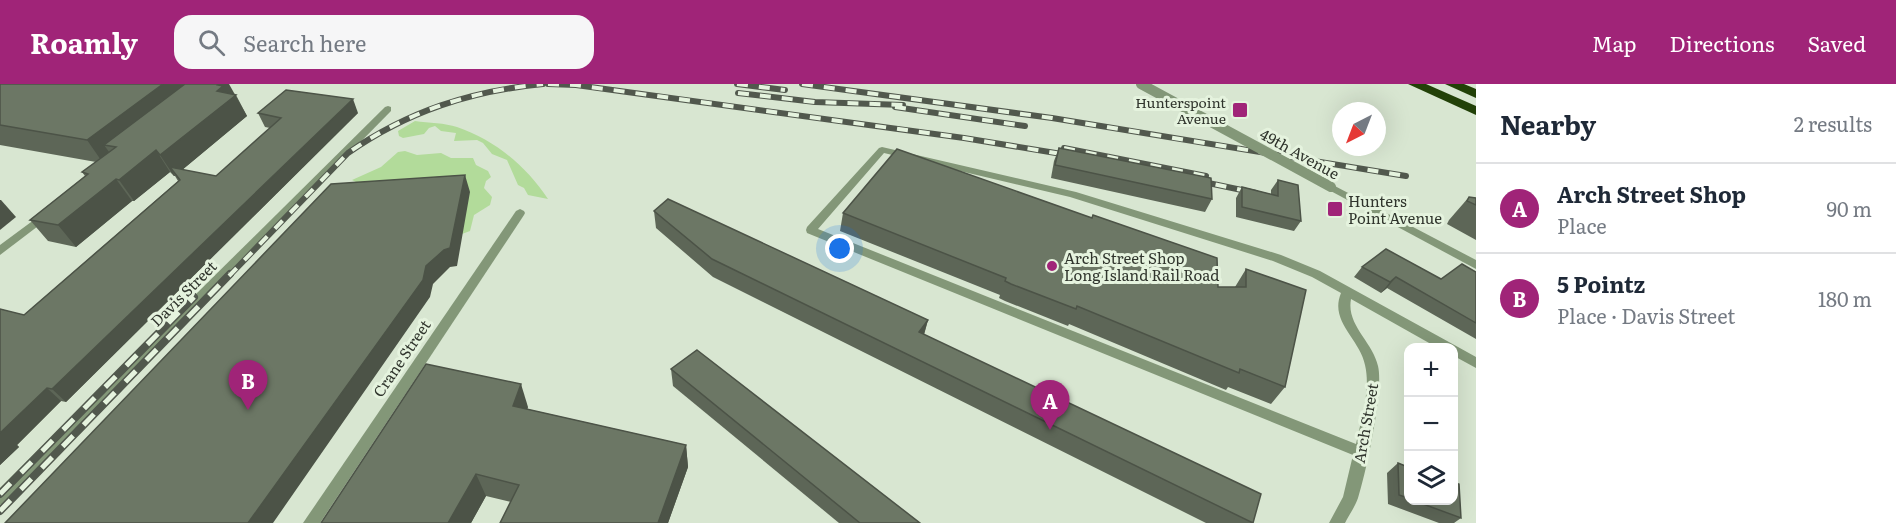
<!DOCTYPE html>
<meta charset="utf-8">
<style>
:root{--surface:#fff;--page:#f6f6f7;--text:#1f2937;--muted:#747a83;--line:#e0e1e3;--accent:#a02478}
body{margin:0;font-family:Literata,serif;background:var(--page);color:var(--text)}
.controls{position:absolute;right:18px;bottom:18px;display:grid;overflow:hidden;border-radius:12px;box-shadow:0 6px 24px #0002}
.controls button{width:54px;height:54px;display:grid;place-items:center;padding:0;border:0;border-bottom:2px solid var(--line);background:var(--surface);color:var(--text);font:30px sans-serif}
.compass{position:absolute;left:1332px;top:18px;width:54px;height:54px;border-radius:50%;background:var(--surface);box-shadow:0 6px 24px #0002;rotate:222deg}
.you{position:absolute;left:840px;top:165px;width:21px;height:21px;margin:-15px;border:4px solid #fff;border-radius:50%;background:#1a73e8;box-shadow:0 0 0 9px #1a73e833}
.badge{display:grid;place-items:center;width:39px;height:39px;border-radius:50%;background:var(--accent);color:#fff;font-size:20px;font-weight:700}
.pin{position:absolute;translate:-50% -50px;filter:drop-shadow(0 2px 3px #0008)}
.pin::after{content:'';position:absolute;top:32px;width:21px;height:18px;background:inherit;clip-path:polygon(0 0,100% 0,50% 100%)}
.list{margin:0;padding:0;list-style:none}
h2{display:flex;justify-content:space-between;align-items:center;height:78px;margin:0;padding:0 24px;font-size:26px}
h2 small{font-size:20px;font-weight:400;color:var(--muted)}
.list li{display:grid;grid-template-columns:39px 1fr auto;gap:18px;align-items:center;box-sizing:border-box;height:90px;padding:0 24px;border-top:2px solid var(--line)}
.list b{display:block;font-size:22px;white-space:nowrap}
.list p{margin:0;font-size:20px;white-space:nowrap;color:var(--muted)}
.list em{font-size:20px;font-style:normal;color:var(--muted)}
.icon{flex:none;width:33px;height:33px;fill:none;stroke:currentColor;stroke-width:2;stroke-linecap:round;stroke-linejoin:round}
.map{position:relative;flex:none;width:1476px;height:439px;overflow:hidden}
header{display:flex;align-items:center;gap:36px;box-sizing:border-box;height:84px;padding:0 30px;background:var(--accent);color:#fff}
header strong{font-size:28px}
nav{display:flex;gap:33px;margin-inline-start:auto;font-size:21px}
.search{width:420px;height:54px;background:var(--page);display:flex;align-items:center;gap:15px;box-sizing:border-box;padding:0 21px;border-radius:18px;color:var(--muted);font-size:22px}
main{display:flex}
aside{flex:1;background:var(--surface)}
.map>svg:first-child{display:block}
.green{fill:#b2db9a}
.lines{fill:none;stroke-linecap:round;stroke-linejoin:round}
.lane{fill:#839778;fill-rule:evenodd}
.street{fill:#839778;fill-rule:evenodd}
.highway{fill:#224108;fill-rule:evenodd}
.rail-far1-casing{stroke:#51584d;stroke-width:6}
.rail-casing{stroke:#51584d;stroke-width:8}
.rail-far1{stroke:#e5f3de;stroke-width:4;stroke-dasharray:11;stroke-linecap:butt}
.rail{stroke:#e5f3de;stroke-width:5;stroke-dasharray:15;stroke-linecap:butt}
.street-bridge{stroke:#839778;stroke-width:10}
.wall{fill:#5d6657}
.shaded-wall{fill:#4c5347}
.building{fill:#6c7765;stroke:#4c5347;stroke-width:1.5}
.poi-dot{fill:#a02478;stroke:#e5f3de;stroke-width:2}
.labels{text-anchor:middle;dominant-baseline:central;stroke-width:6;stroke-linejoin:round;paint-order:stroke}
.far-poi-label{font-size:14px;fill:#30352d;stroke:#e5f3de;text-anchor:end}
.street-label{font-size:15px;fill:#30352d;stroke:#e5f3de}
.poi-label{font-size:15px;fill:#30352d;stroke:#e5f3de;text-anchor:start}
</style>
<header>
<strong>Roamly</strong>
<div class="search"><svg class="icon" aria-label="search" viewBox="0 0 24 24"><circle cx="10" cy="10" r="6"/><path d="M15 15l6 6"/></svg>Search here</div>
<nav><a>Map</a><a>Directions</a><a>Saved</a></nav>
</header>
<main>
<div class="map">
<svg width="1476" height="439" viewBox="0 0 1476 439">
<rect width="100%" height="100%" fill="#d8e6d1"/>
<g class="green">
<path d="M415 37C429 39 445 39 457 43 495 56 526 82 548 115L528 111 524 104 518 101 507 76 492 70 483 59 477 56 454 57 456 49 441 47 435 42 429 44 424 50 403 54 399 52 398 47Z"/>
<polygon points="405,67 417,71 441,69 451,74 473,74 476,81 488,87 491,93 486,97 484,104 492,113 490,121 474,131 470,147 462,150 352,96 381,83 398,68"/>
</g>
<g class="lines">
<path class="lane" d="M882 63 1076 108 1281 171 1320 187 1458 263 1476 273V284L1454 272V264H1438L1351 215C1346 241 1373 258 1378 282 1384 306 1366 389 1358 414 1355 423 1349 431 1345 439H1329L1343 413 1353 371 807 149 806 146 807 143 879 64ZM884 69 1070 113 1273 177 1312 193 1341 209C1329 238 1360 255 1365 281 1371 306 1361 336 1356 360L818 145Z"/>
<g class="street">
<polygon points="388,22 391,23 391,27 5,419 0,421 0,404 385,23"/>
<polygon points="1331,100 1476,176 1476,185 1327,105 1326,103"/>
<polygon points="520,125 524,127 525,129 524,131 320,439 303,439 516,127"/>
<polygon points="46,127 51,131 50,133 0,171 0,161"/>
</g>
<g class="highway">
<polygon points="1408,0 1426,0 1476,22 1476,31"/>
<polygon points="1445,0 1464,0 1476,5 1476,14"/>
</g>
<defs>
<g id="rail-far1">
<polyline points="548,0 576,1 964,54 1074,72"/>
<polyline points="737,0 785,6"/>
<polyline points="802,0 1052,34 1406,92"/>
<polyline points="738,9 815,18 903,21"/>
<polyline points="895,23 1025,42"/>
<polyline points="1064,64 1206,92"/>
<polyline points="1194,96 1256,109"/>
<path d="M229 192 348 69C408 27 471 7 543 0"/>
</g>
<g id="rail">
<polyline points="0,410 194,213"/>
<polyline points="0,427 230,190"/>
</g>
</defs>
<use href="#rail-far1" class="rail-far1-casing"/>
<use href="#rail" class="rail-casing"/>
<use href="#rail-far1" class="rail-far1"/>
<use href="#rail" class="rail"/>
<polyline class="street-bridge" points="1141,0 1331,103"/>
</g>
<g class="wall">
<polygon points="0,0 236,11 247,32 182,86 216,92 270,44 265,43 258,29 358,29 66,318 61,317 17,361 19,363 0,381 0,225 24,231 178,97 175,92 174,92 170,88 134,117 132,117 76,163 48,157 30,136 85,92 82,88 96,78 0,61"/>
<polygon points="1059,64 1212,115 1205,128 1051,94 1054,77"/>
<polygon points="1278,96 1301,137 1294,147 1236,133 1236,114 1242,103 1271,110 1271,106"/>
<polygon points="1469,113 1476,114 1476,156 1447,140 1449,136"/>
<polygon points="654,127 928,236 924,251 1253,439 1206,439 713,193 656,144"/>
<polygon points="843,129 1218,203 1235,203 1246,185 1285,303 1271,320 1228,303 1226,306 1069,240 1068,242 1005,217 999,214 1000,211 840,147"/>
<polygon points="1362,183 1441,195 1476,188 1476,255 1387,204 1381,209 1354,193"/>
<polygon points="671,285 920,439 839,439 673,302"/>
<polygon points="528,323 527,325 686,361 688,383 668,439 500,439 511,418 486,412 471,439 321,439"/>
<polygon points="1398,379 1408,383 1408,417 1454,417 1461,434 1454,439 1439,439 1388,420 1387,389"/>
</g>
<g class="shaded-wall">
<polygon points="163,0 194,0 116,63 104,61 112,72 103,79 87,56"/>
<polygon points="220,0 229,0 247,32 176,91 170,83 175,92 174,92 160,71 217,7 218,1"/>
<polygon points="353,15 358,29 66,318 52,305"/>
<polygon points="156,66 170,88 134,117 119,96"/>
<polygon points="465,91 470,108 457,182 450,183 433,200 430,213 273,439 248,439 426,182"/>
<polygon points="116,95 132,117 76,163 58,141"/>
<polygon points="0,116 1,116 16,133 0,146"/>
<polygon points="1396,193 1387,204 1381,209 1390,198"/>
<polygon points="928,236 923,253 919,248"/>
<polygon points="521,300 528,323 521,345 513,322"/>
<polygon points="47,304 61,317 17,361 19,363 0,381 0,349"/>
<polygon points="686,361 688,383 668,439 658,439"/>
<polygon points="476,390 486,412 471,439 448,439"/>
</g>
<g class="building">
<polygon points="0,0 163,0 87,56 0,41"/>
<polygon points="185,0 220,0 218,1 223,2 217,7 236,11 160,71 156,66 119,96 116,95 58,141 30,136 88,90 82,88 116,63 104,61"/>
<polygon points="286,6 353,15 52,305 47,304 0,349 0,225 24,231 180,96 170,83 216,92 281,34 258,29"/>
<polygon points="1059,64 1211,94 1212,115 1055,81"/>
<polygon points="897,65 1092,134 1093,131 1217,174 1218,203 1246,203 1246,185 1306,206 1285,303 1240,285 1239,289 1077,222 1076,225 1011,200 1005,197 1006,194 843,129"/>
<polygon points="465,91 450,164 444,166 426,182 423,196 248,439 5,439 331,100"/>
<polygon points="1278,96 1298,101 1301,137 1242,123 1242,103 1278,112"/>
<polygon points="1469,113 1476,114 1476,121 1467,117"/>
<polygon points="668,115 928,236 919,248 1261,410 1253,439 712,175 654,127"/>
<polygon points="1386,165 1441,195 1462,180 1476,188 1476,239 1396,193 1390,198 1362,183"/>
<polygon points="697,266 920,439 860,439 671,285"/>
<polygon points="426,280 521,300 513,322 686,361 658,439 500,439 519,401 476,390 448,439 321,439"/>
<polygon points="1398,379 1408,383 1408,414 1399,411"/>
<polygon points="1454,399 1459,400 1461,434 1415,417 1454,417"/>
</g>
<g class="poi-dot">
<rect x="1232" y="18" width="16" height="16" rx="3"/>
<rect x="1327" y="117" width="16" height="16" rx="3"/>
<circle cx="1052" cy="182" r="6"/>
</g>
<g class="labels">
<g class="far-poi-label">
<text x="1226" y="18">Hunterspoint<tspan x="1226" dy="16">Avenue</tspan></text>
</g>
<g class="street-label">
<text transform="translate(1300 69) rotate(29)">49th Avenue</text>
<text transform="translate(183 209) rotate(-45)">Davis Street</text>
<text transform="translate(401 274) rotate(-56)">Crane Street</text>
<text transform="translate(1365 339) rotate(-80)">Arch Street</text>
</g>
<g class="poi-label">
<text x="1348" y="116">Hunters<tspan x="1348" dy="17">Point Avenue</tspan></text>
<text x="1064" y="173">Arch Street Shop<tspan x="1064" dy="17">Long Island Rail Road</tspan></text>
</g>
</g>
</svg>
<div class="controls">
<button>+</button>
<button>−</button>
<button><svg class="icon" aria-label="layers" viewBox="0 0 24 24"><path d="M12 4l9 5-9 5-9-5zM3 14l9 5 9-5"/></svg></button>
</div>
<svg class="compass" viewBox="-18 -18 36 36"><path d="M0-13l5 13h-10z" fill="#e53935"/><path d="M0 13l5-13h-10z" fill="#747a83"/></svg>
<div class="you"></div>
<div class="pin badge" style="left:1050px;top:346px">A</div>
<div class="pin badge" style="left:248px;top:326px">B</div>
</div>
<aside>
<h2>Nearby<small>2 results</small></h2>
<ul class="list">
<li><span class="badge">A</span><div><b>Arch Street Shop</b><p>Place</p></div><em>90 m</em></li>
<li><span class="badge">B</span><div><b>5 Pointz</b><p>Place · Davis Street</p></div><em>180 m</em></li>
</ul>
</aside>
</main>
